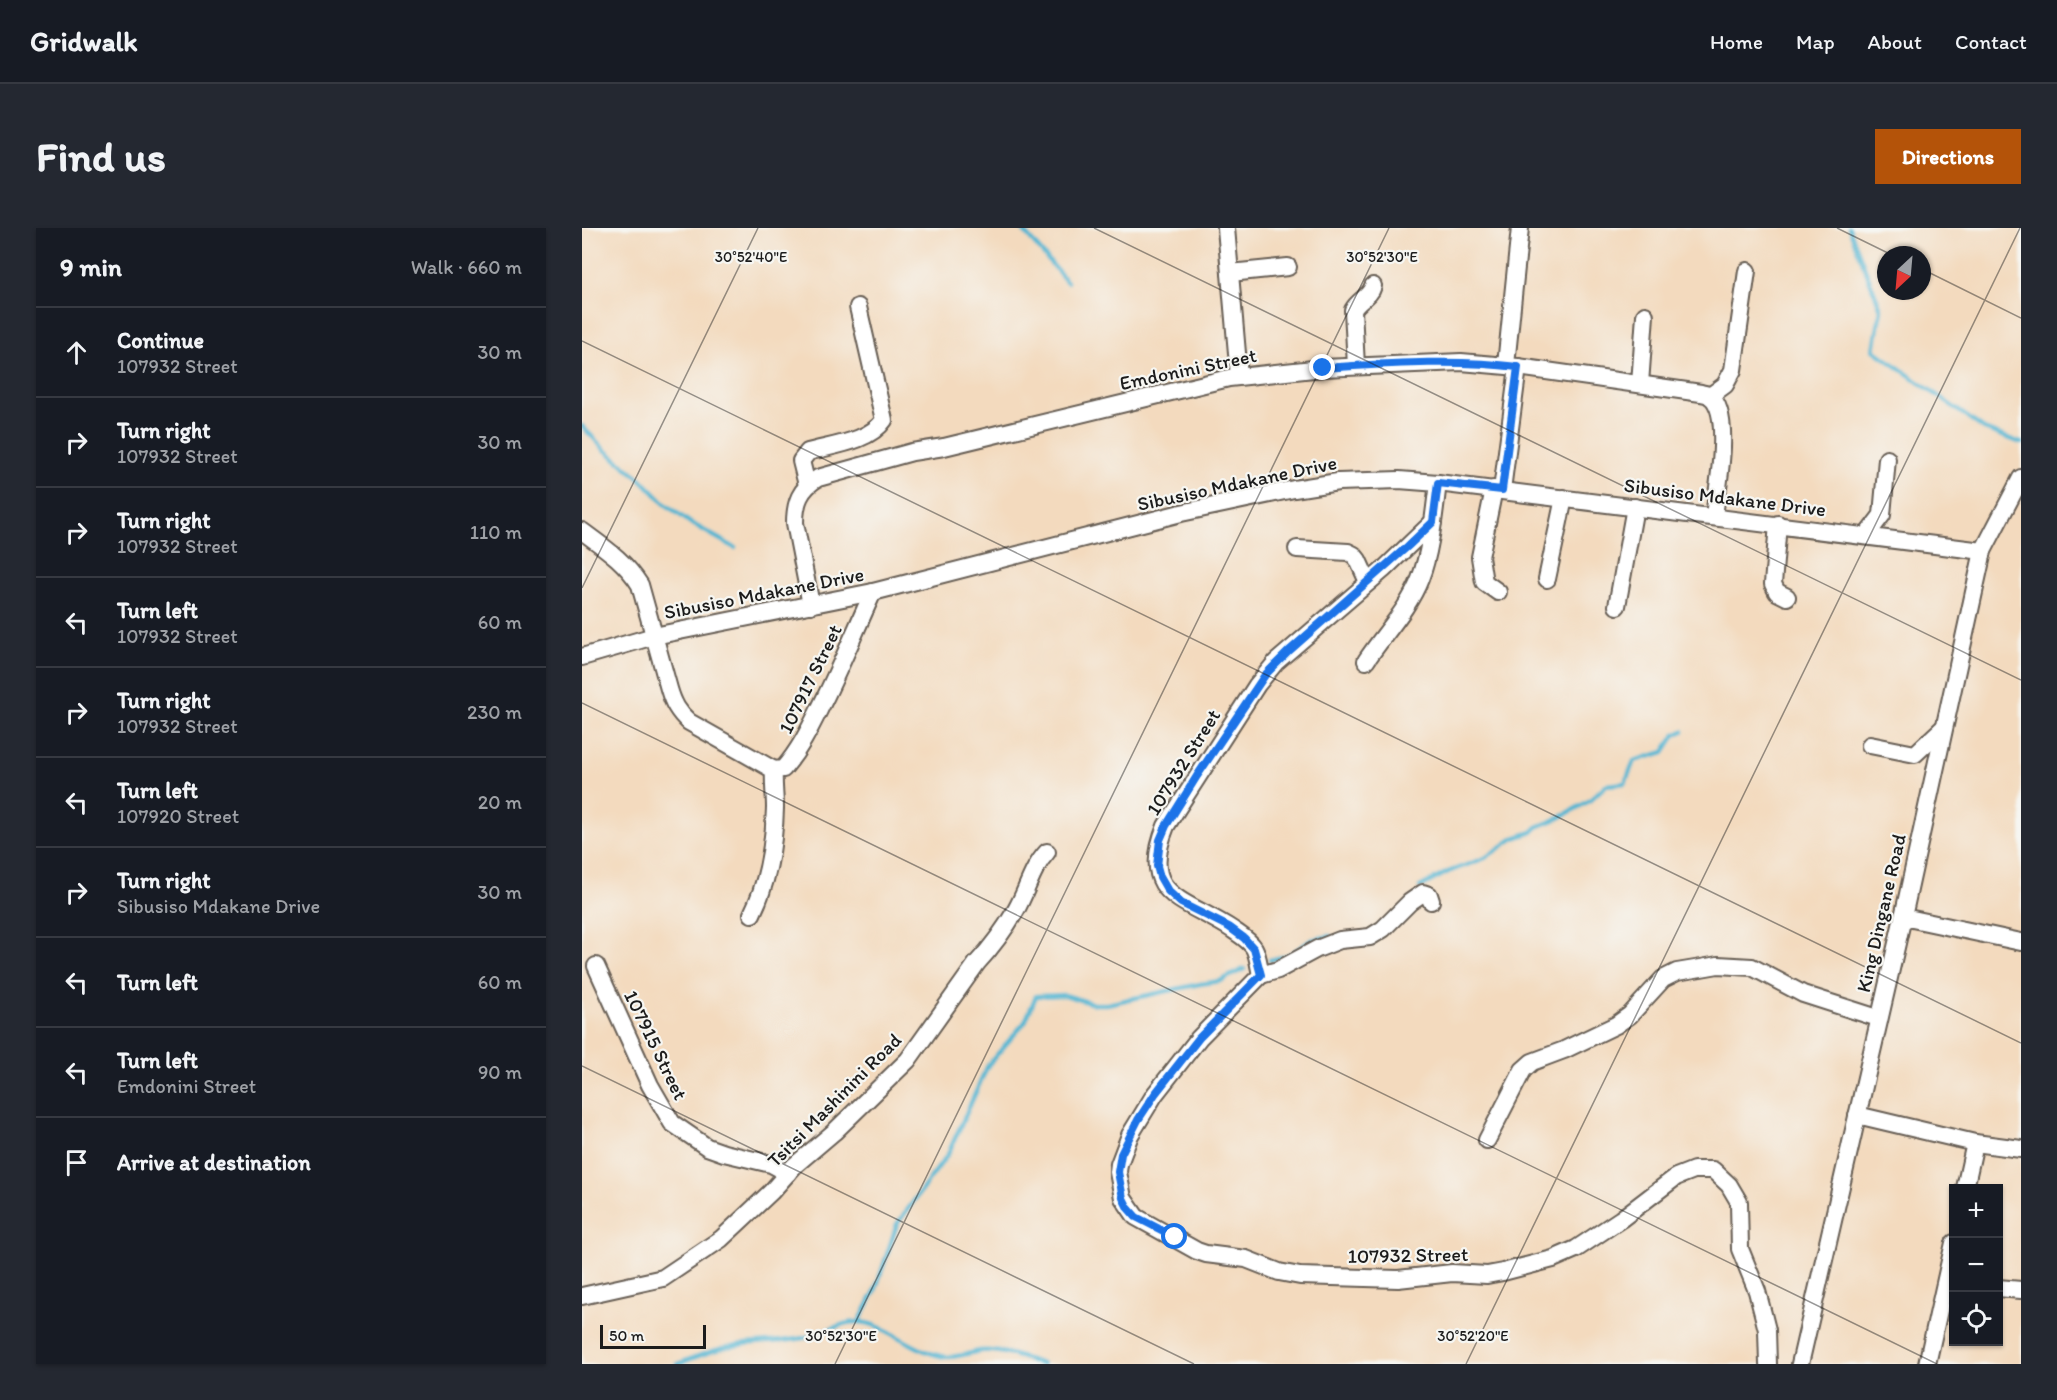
<!DOCTYPE html>
<meta charset="utf-8">
<style>
:root{--surface:#171b24;--page:#242831;--text:#f1f3f6;--muted:#9ea1a6;--line:#363941;--accent:#b45309}
body{margin:0;font-family:Itim,sans-serif;background:var(--page);color:var(--text)}
.controls{position:absolute;right:18px;bottom:18px;display:grid;overflow:hidden;border-radius:0px;box-shadow:0 2px 4px #0004}
.controls button{width:54px;height:54px;display:grid;place-items:center;padding:0;border:0;border-bottom:2px solid var(--line);background:var(--surface);color:var(--text);font:30px sans-serif}
.compass{position:absolute;left:1295px;top:18px;width:54px;height:54px;border-radius:50%;background:var(--surface);box-shadow:0 2px 4px #0004;rotate:206deg}
.scale{position:absolute;left:18px;bottom:15px;width:106px;box-sizing:border-box;padding-left:6px;border:3px solid #1c1c1c;border-top:0;font-size:16px;line-height:21px;white-space:nowrap;color:#1c1c1c;-webkit-text-stroke:4px #f6f6f2;paint-order:stroke}
.stop{position:absolute;width:18px;height:18px;margin:-14px;border:4px solid #1a73e8;border-radius:50%;background:#fff}
.stop.end{background:#1a73e8;border-color:#fff;box-shadow:0 2px 6px #0008}
.list{margin:0;padding:0;list-style:none}
h2{display:flex;justify-content:space-between;align-items:center;height:78px;margin:0;padding:0 24px;font-size:26px}
h2 small{font-size:20px;font-weight:400;color:var(--muted)}
.list li{display:grid;grid-template-columns:39px 1fr auto;gap:18px;align-items:center;box-sizing:border-box;height:90px;padding:0 24px;border-top:2px solid var(--line)}
.list b{display:block;font-size:22px;white-space:nowrap}
.list p{margin:0;font-size:20px;white-space:nowrap;color:var(--muted)}
.list em{font-size:20px;font-style:normal;color:var(--muted)}
.icon{flex:none;width:33px;height:33px;fill:none;stroke:currentColor;stroke-width:2;stroke-linecap:round;stroke-linejoin:round}
.map{position:relative;flex:none;width:1439px;height:1136px;overflow:hidden;border-radius:0px}
header{display:flex;align-items:center;gap:36px;box-sizing:border-box;height:84px;padding:0 30px;background:var(--surface);border-bottom:2px solid var(--line)}
header strong{font-size:28px}
nav{display:flex;gap:33px;margin-inline-start:auto;font-size:21px}
.intro{display:flex;align-items:center;justify-content:space-between;box-sizing:border-box;height:144px;padding:0 36px}
h1{margin:0;font-size:42px}
.button{padding:15px 27px;border-radius:0px;background:var(--accent);color:#fff;font-size:21px;font-weight:700}
main{display:flex;gap:36px;padding:0 36px}
aside{flex:1;background:var(--surface);border-radius:0px;box-shadow:0 2px 4px #0004}
.map>svg:first-child{display:block}
.lines{fill:none;stroke-linecap:round;stroke-linejoin:round}
.stream{stroke:#53b5d1;stroke-width:4.5}
.minor-casing{stroke:#675e55;stroke-width:20}
.minor{stroke:#fff;stroke-width:16}
.route{stroke:#1a73e8;stroke-width:8}
.ticks{fill:none;stroke:#1c1c1c;stroke-width:1.5;stroke-opacity:0.45}
.labels{text-anchor:middle;dominant-baseline:central;stroke-width:4.5;stroke-linejoin:round;paint-order:stroke}
.street-label{font-size:20px;fill:#1c1c1c;stroke:#f6f6f2}
.ticks-label{font-size:15px;text-anchor:middle;fill:#1c1c1c;stroke:#f6f6f2;stroke-width:4.5;stroke-linejoin:round;paint-order:stroke}
</style>
<header>
<strong>Gridwalk</strong>
<nav><a>Home</a><a>Map</a><a>About</a><a>Contact</a></nav>
</header>
<div class="intro"><h1>Find us</h1><a class="button">Directions</a></div>
<main>
<aside>
<h2>9 min<small>Walk · 660 m</small></h2>
<ul class="list">
<li><svg class="icon" aria-label="ahead" viewBox="0 0 24 24"><path d="M12 20V5M6 11l6-6 6 6"/></svg><div><b>Continue</b><p>107932 Street</p></div><em>30 m</em></li>
<li><svg class="icon" aria-label="right" viewBox="0 0 24 24"><path d="M7 20v-9h11M14 6l5 5-5 5"/></svg><div><b>Turn right</b><p>107932 Street</p></div><em>30 m</em></li>
<li><svg class="icon" aria-label="right" viewBox="0 0 24 24"><path d="M7 20v-9h11M14 6l5 5-5 5"/></svg><div><b>Turn right</b><p>107932 Street</p></div><em>110 m</em></li>
<li><svg class="icon" aria-label="left" viewBox="0 0 24 24"><path d="M17 20v-9H6M10 6l-5 5 5 5"/></svg><div><b>Turn left</b><p>107932 Street</p></div><em>60 m</em></li>
<li><svg class="icon" aria-label="right" viewBox="0 0 24 24"><path d="M7 20v-9h11M14 6l5 5-5 5"/></svg><div><b>Turn right</b><p>107932 Street</p></div><em>230 m</em></li>
<li><svg class="icon" aria-label="left" viewBox="0 0 24 24"><path d="M17 20v-9H6M10 6l-5 5 5 5"/></svg><div><b>Turn left</b><p>107920 Street</p></div><em>20 m</em></li>
<li><svg class="icon" aria-label="right" viewBox="0 0 24 24"><path d="M7 20v-9h11M14 6l5 5-5 5"/></svg><div><b>Turn right</b><p>Sibusiso Mdakane Drive</p></div><em>30 m</em></li>
<li><svg class="icon" aria-label="left" viewBox="0 0 24 24"><path d="M17 20v-9H6M10 6l-5 5 5 5"/></svg><div><b>Turn left</b></div><em>60 m</em></li>
<li><svg class="icon" aria-label="left" viewBox="0 0 24 24"><path d="M17 20v-9H6M10 6l-5 5 5 5"/></svg><div><b>Turn left</b><p>Emdonini Street</p></div><em>90 m</em></li>
<li><svg class="icon" aria-label="arrive" viewBox="0 0 24 24"><path d="M6 21V4h12l-3 4 3 4H6"/></svg><div><b>Arrive at destination</b></div></li>
</ul>
</aside>
<div class="map">
<svg width="1439" height="1136" viewBox="0 0 1439 1136">
<rect width="100%" height="100%" fill="#f6f6f2"/>
<filter id="ink" filterUnits="userSpaceOnUse"><feTurbulence type="fractalNoise" baseFrequency=".0167" numOctaves="2"/><feDisplacementMap in="SourceGraphic" scale="12" xChannelSelector="R" yChannelSelector="G"/><feConvolveMatrix kernelMatrix="1 2 1 2 8 2 1 2 1" color-interpolation-filters="sRGB"/></filter>
<filter id="wash" filterUnits="userSpaceOnUse"><feTurbulence type="fractalNoise" baseFrequency=".008" numOctaves="4" result="noise"/><feDisplacementMap in="SourceGraphic" scale="24" xChannelSelector="R" yChannelSelector="G"/><feGaussianBlur stdDeviation="1.35" result="paint"/><feColorMatrix in="noise" values="0 0 0 0 0 0 0 0 0 0 0 0 0 0 0 0 0 1.4 0 .05"/><feComposite in="paint" operator="in"/></filter>
<g filter="url(#wash)">
<rect width="100%" height="100%" fill="#f3dabe"/>
<g class="lines">
<g class="stream">
<polyline points="439,0 485,54"/>
<polyline points="1267,0 1299,81 1292,122 1402,201 1439,215"/>
<polyline points="0,198 22,221 60,252 82,275 107,294 153,320"/>
<polyline points="838,659 866,644 903,630 932,610 950,604 955,599 977,590 1007,573 1024,557 1043,555 1052,533 1082,524 1093,507 1101,503"/>
<polyline points="688,732 707,727 729,712 748,708"/>
<polyline points="277,1094 293,1063 315,996 366,926 406,837 443,794 454,768 483,767 512,776 525,776 618,756 638,753 662,741"/>
<path d="M96 1136C115 1128 135 1120 157 1117 181 1113 205 1115 229 1108 245 1104 261 1093 277 1094 304 1095 335 1127 366 1129 376 1129 388 1125 398 1123 419 1121 440 1130 460 1136"/>
</g>
</g>
</g>
<g filter="url(#ink)">
<g class="lines">
<defs>
<g id="minor">
<polyline points="644,0 657,148"/>
<polyline points="648,45 706,39"/>
<polyline points="924,137 938,0"/>
<path d="M774 138 771 82C776 72 788 69 791 58"/>
<polyline points="1058,156 1063,87"/>
<polyline points="1128,168 1143,157 1151,142 1165,43"/>
<path d="M225 257 219 233 226 224C251 217 287 214 302 192L276 79"/>
<polyline points="912,261 898,329 902,354 916,364"/>
<polyline points="920,262 936,139"/>
<path d="M851 294 801 342 694 434 675 457 584 598C555 670 605 671 651 702 658 707 667 712 672 720 676 727 677 739 679 747L617 810 573 866 548 907 537 936 536 944 541 970 554 989 615 1023 624 1026 664 1031 697 1044 718 1048 816 1051 870 1045 905 1047 921 1044 971 1031 994 1021 1039 991 1094 949 1112 942H1131L1147 957 1157 974 1158 1021 1175 1063 1181 1086 1185 1102 1186 1136"/>
<polyline points="1196,296 1191,356 1195,364 1205,369"/>
<path d="M0 303C23 320 43 333 58 357L87 461C91 475 96 484 107 494L192 542"/>
<polyline points="1284,308 1300,287 1305,231"/>
<polyline points="715,321 766,324 772,327 776,332 786,354"/>
<polyline points="965,351 982,270"/>
<path d="M229 377 213 295C213 274 218 261 236 250L330 224 362 219 647 150 741 140 879 134 936 139 1119 165C1122 166 1126 166 1128 168 1151 185 1135 262 1132 288"/>
<polyline points="1035,378 1053,279"/>
<polyline points="0,429 72,408 291,364 599,285 712,261 756,254 817,252 856,255 1401,323"/>
<path d="M784 433C801 407 827 380 838 351 849 323 852 285 856 255"/>
<polyline points="1288,517 1333,526 1362,499"/>
<path d="M170 686C186 654 192 617 193 580 193 567 191 555 192 542L201 541C219 520 229 498 241 474 259 438 274 401 291 364"/>
<polyline points="1321,689 1439,714"/>
<polyline points="14,738 68,857 90,895 125,919 142,925 189,936 206,945"/>
<polyline points="679,747 696,742 735,721 758,712 788,709 801,701 828,674 841,665 847,667 849,673"/>
<polyline points="1275,887 1393,915 1439,921"/>
<polyline points="905,912 941,842 950,834 982,822 1034,797 1048,787 1081,751 1095,744 1119,740 1136,737 1170,739 1221,766 1296,790"/>
<polyline points="1383,960 1393,915"/>
<polyline points="1416,1060 1439,1062"/>
<path d="M0 1068 81 1050 139 1011 189 964 212 938 252 904 326 832 395 735C410 719 423 701 434 682 445 663 450 640 465 624"/>
<polyline points="1218,1136 1321,689 1401,323 1439,250"/>
<polyline points="1345,1136 1372,1015"/>
</g>
</defs>
<use href="#minor" class="minor-casing"/>
<use href="#minor" class="minor"/>
</g>
</g>
<g class="lines" filter="url(#ink)">
<path class="route" d="M593 1009 554 989 546 980 541 970 536 944 539 926 556 892 573 866 617 810 679 747 672 721 662 710 647 699 599 675 586 663 578 649 575 638 578 612 584 598 615 548 683 447 707 423 826 318 851 294 856 255 920 262 936 139C871 131 807 136 741 140"/>
</g>
<path class="ticks" d="M512 0 1439 452M1255 0 1310 27M1340 41 1439 90M0 113 1439 815M0 360 176 0M0 475 1355 1136M0 838 612 1136M253 1136 807 0M884 1136 1438 0"/>
<g class="labels">
<g class="street-label">
<text transform="translate(606 141) rotate(-12)">Emdonini Street</text>
<text transform="translate(655 255) rotate(-12)">Sibusiso Mdakane Drive</text>
<text transform="translate(1143 269) rotate(7)">Sibusiso Mdakane Drive</text>
<text transform="translate(182 365) rotate(-11)">Sibusiso Mdakane Drive</text>
<text transform="translate(228 451) rotate(-64)">107917 Street</text>
<text transform="translate(601 534) rotate(-58)">107932 Street</text>
<text transform="translate(1299 685) rotate(-77)">King Dingane Road</text>
<text transform="translate(74 817) rotate(64)">107915 Street</text>
<text transform="translate(252 872) rotate(-45)">Tsitsi Mashinini Road</text>
<text transform="translate(826 1027) rotate(-1)">107932 Street</text>
</g>
</g>
<g class="ticks-label">
<text x="169" y="34">30°52'40"E</text>
<text x="800" y="34">30°52'30"E</text>
<text x="259" y="1113">30°52'30"E</text>
<text x="891" y="1113">30°52'20"E</text>
</g>
</svg>
<div class="controls">
<button>+</button>
<button>−</button>
<button><svg class="icon" aria-label="locate" viewBox="0 0 24 24"><circle cx="12" cy="12" r="6"/><path d="M12 2v4M12 18v4M2 12h4M18 12h4"/></svg></button>
</div>
<svg class="compass" viewBox="-18 -18 36 36"><path d="M0-13l5 13h-10z" fill="#e53935"/><path d="M0 13l5-13h-10z" fill="#9ea1a6"/></svg>
<div class="scale">50 m</div>
<div class="stop" style="left:593px;top:1009px"></div>
<div class="stop end" style="left:741px;top:140px"></div>
</div>
</main>
